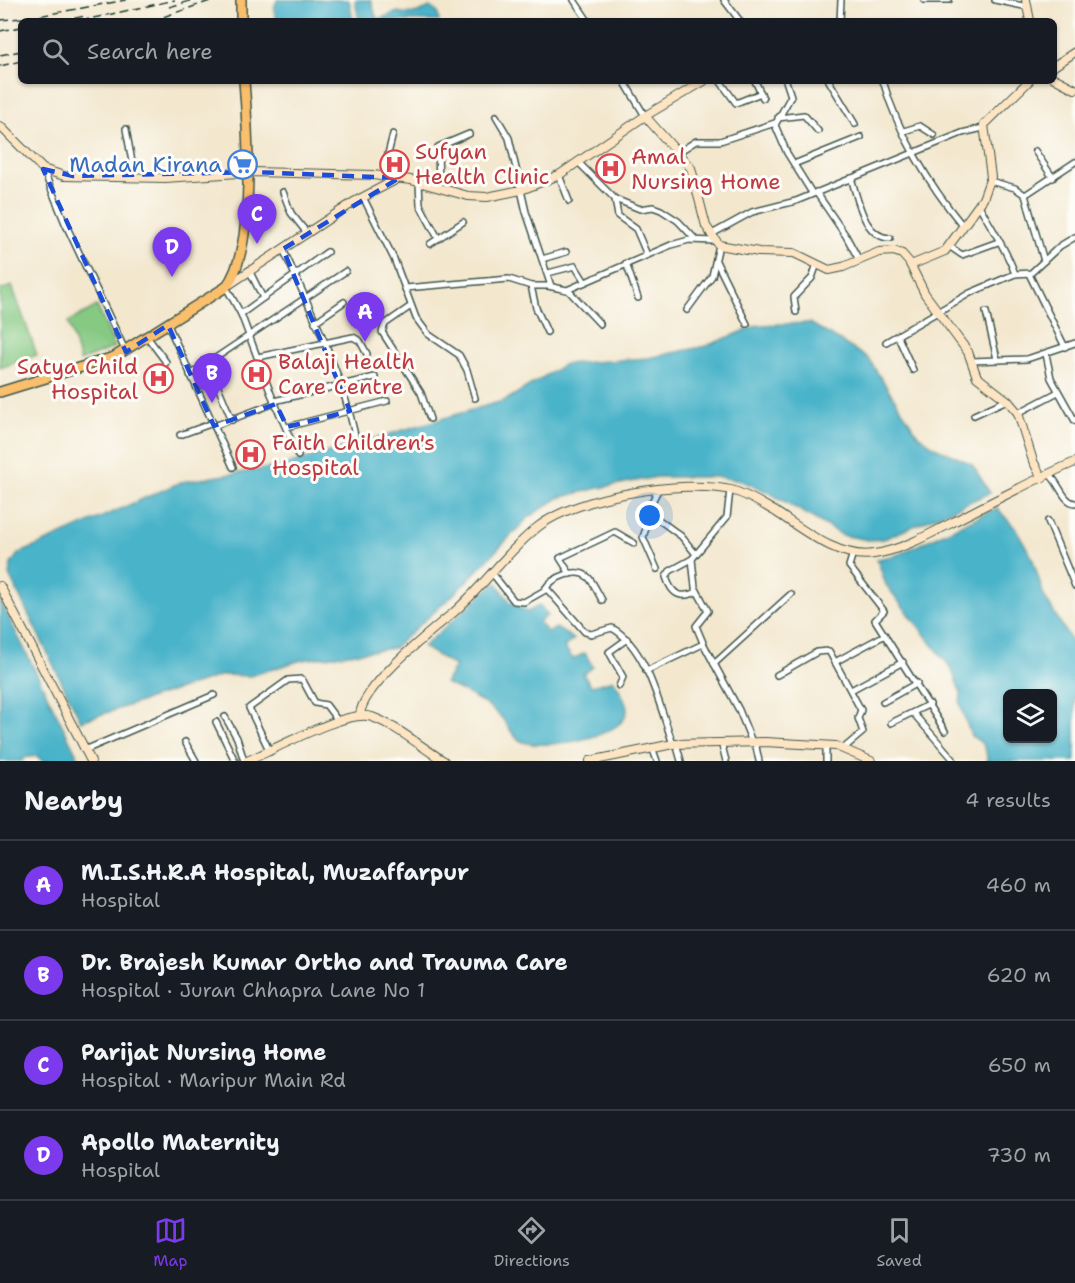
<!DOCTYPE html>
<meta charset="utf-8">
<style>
:root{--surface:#171b24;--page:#242831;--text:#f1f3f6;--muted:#9ea1a6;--line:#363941;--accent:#7c3aed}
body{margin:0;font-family:"Shantell Sans",sans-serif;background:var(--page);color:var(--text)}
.controls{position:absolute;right:18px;bottom:18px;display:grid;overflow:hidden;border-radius:9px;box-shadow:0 2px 4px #0004}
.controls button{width:54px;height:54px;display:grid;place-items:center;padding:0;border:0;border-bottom:2px solid var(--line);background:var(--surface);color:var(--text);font:30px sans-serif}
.you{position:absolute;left:650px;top:516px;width:21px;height:21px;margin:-15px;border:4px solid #fff;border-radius:50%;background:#1a73e8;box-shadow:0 0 0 9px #1a73e833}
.badge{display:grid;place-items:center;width:39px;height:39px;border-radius:50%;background:var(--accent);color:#fff;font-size:20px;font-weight:700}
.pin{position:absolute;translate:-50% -50px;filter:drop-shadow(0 2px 3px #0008)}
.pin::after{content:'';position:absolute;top:32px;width:21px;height:18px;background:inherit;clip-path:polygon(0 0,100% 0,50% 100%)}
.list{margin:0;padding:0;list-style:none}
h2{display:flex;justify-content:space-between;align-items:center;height:78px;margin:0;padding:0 24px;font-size:26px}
h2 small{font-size:20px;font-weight:400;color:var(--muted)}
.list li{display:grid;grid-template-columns:39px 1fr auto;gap:18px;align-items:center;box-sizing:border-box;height:90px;padding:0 24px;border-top:2px solid var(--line)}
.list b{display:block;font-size:22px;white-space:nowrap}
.list p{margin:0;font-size:20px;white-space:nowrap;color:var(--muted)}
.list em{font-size:20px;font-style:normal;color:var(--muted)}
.icon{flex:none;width:33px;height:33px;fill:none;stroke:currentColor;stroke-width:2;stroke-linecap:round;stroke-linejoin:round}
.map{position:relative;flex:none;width:1075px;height:761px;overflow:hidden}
.search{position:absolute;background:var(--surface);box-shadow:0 2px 4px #0004;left:18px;right:18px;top:18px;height:66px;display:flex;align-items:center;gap:15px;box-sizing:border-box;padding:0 21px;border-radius:9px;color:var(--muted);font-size:22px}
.sheet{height:438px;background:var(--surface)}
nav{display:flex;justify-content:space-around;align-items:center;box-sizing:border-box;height:84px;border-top:2px solid var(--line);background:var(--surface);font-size:16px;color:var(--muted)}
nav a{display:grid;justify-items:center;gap:3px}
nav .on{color:var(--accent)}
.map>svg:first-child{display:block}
.green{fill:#85c983;stroke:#52835c;stroke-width:1.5}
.water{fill:#4ab3c9;stroke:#34787e;stroke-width:1.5;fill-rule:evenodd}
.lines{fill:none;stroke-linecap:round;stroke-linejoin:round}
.street-casing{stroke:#3f564b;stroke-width:8}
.secondary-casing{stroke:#3f564b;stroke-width:10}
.primary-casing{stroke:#3f564b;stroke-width:12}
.street{stroke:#fff;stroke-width:5}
.secondary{stroke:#fde5c4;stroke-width:8}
.primary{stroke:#f9bf6c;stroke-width:9}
.rail{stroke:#1f3d34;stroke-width:1.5;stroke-dasharray:9 4.5;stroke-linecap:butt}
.marked{fill:none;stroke:#1d4ed8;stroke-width:4.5;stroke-dasharray:12 8;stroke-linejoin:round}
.labels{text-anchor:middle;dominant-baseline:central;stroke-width:6;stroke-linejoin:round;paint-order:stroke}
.health-label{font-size:22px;fill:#be3a42;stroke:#fdfcf7;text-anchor:start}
.shop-label{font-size:22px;fill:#366cbe;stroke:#fdfcf7;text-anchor:end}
</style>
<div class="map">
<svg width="1075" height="761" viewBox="0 0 1075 761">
<rect width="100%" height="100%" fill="#fdfcf7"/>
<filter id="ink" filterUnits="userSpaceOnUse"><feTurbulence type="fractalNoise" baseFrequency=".0167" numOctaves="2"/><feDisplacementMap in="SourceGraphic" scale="12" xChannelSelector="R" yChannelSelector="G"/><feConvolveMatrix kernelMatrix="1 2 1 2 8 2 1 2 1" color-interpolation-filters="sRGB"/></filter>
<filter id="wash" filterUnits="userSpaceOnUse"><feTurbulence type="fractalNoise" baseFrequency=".008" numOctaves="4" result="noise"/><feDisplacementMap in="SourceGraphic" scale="24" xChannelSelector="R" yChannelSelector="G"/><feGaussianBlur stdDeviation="1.35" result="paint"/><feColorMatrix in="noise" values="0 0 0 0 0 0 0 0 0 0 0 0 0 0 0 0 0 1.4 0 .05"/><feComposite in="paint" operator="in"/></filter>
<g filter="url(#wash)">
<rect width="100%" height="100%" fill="#f3e7ce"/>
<g class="green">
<polygon points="12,286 37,355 0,368 0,290"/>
<polygon points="97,306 115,347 80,361 68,322"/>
</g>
<g class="water">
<polygon points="277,0 349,0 353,21 277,21 274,8"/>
<path d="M355 0H371L376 17 379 19 398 12C411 16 419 12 430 7L438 13 439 21H359Z"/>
<polygon points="810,323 868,358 918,435 935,447 972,464 990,493 884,539 868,540 842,535 770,493 742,481 719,477 657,477 599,488 558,498 529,517 453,595 394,648 302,660 250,676 223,675 81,721 9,575 11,564 18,554 181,482 277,467 506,400 565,364 648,358 706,346 759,325"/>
<path d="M997 508 1016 529 1032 557 1044 596 1075 647V761H987C987 747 983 742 971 736L960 704 961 694 951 668 886 585 877 559 897 555ZM1008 694H1052V738H1008Z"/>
<path d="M496 582 510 602 528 612 539 605 548 615 539 622 548 633 556 628 574 639 564 647 573 659 585 653 593 667 583 674 591 686 614 680C618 688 627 700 627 709 629 738 540 751 521 741 512 737 507 723 500 716 485 701 464 692 445 683L455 666 423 647Z"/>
<polygon points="0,600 80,761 42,761 37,756 23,758 23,761 0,761"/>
</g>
</g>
<g filter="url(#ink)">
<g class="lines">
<defs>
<g id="street">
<polyline points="574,0 588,21"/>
<polyline points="724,0 740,21"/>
<polyline points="924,0 949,0"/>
<polyline points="995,0 1028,7"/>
<polyline points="840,21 841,0"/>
<polyline points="624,81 645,116"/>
<polyline points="720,81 736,103 761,93"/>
<polyline points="755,81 763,98"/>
<polyline points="786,81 791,96 775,125 787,153 812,193"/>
<polyline points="829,81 855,124"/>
<path d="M883 81C898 133 929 185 963 226"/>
<polyline points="496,116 509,138 526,212 551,286"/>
<polyline points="778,118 804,115 818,131"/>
<polyline points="126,129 135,178"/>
<polyline points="904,131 920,126 934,135"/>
<polyline points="1035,151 1053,178"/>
<polyline points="679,152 696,141 720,141 775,123"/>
<polyline points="578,162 615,199 640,209 653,207 661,210 678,221 695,239"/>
<polyline points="794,164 861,137"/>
<polyline points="43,169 65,223 125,350"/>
<polyline points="559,175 569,201"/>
<polyline points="387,176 386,162 393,134"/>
<path d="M851 178C858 198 863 237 890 238"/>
<polyline points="990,181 1015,188 1025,195 1044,261"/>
<polyline points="419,182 420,205 438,238"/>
<polyline points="439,187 438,147 469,134"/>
<polyline points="283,192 291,213 307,233"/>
<polyline points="816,192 846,236 859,260"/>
<polyline points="1025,195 1075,162"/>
<polyline points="363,197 394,259 416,318 428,334 459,355 467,370 475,398"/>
<polyline points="615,199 618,216 636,229 647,255"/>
<path d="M979 205C991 228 1007 250 1015 274"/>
<polyline points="710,235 752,212 796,201 962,133 983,128"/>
<polyline points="430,244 463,222"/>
<polyline points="949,246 962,255 998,242"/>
<path d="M283 249C310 308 341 371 355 435"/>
<polyline points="542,259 566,252"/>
<polyline points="716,261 747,324"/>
<polyline points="626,263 638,298"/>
<polyline points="249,270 263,298"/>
<polyline points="548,273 575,266 585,282"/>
<polyline points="1029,274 1065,347"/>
<polyline points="531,286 536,308 547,332"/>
<polyline points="226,287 241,314 271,394 298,456"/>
<polyline points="405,288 509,279 531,286 548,286 567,290 671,245 689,240 714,241"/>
<polyline points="568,290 600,324"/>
<polyline points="411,306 385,324 382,332 421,393 430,419"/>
<polyline points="687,310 712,276 719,245"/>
<polyline points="796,312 794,297 812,278 817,264"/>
<polyline points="986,312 997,359"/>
<polyline points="241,314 327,252"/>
<polyline points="315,322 344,302"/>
<polyline points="168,325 233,467"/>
<polyline points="898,337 913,370"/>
<polyline points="148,338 166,362 163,368 150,374"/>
<polyline points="886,342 970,293 1015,274 1031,273 1060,246 1075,237"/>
<polyline points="1046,354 1051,378 1075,421"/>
<polyline points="258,357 353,337 360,341 367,354"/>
<polyline points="971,361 1027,359 1075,343"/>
<polyline points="208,363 232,420"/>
<polyline points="190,375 346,271"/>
<polyline points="274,401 375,377"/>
<polyline points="1018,413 1058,392"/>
<polyline points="974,415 1007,400"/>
<polyline points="214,426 275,403"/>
<polyline points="287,427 387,401"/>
<polyline points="180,435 213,423"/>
<path d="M1049 474C1059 482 1063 502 1075 503"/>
<polyline points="658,490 651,504 651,514 681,536 695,553"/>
<polyline points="730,490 727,517 692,559 695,587 708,611 696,626 704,645 739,710 752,742"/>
<polyline points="651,514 643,537 657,569"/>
<polyline points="1048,521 1075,586"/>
<polyline points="853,553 849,566 884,611 875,620 945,731"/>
<path d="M692 559 670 571 666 577C672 595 680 599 697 592"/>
<path d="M492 573 514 601 524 602 547 589 585 632 591 634 612 628C647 647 660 708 673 744"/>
<polyline points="570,574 560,558 615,532 634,543"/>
<path d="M545 589C552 578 577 566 589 578 594 584 598 593 602 600"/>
<polyline points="835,662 885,635"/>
<polyline points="714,664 791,594"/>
<polyline points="646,671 703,644"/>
<polyline points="777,675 817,652 829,651 861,710 858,718 863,732 844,748"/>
<polyline points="619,686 623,677 609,652 627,639"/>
<polyline points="851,690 903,662"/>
<polyline points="883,702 917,683"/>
<polyline points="913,713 953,759"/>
<polyline points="225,717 237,738 244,761"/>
<polyline points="216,722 235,761"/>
<polyline points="891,723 930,704"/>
<polyline points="185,742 196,761"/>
<polyline points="721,742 726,761"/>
<polyline points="755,742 759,761"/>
<polyline points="676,743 681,761"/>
<polyline points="826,745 826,761"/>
<polyline points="652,747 657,761"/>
<polyline points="85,750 214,695"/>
<polyline points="270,752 249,708 288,680 302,679 315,703 326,705 338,721"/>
</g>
<g id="secondary">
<polyline points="1026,0 1030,21"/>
<polyline points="1054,66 1075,52"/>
<polyline points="1054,78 1075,89"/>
<polyline points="645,116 691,168 706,226 719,245 759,252 794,253 829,270 843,267 879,252 894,251 902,254 909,262 925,294 968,352 977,377 1008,401 1018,413 1033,461 1042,478"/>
<polyline points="0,126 43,169 64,176 165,178 253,172 373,175 411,180 468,196 487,197 521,190 559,175 645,116 704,81"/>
<polyline points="911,265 945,251 983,199 991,177 984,125 1029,81"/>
<polyline points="230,284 354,202 399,178"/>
<polyline points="0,586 91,761"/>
<path d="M360 715C362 686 430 632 453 613 484 586 507 551 539 526 577 496 684 479 731 490 747 494 762 504 776 512 802 529 840 560 874 554 902 550 932 533 957 520 996 500 1035 479 1075 462"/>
<path d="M247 761C274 750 348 708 372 717 397 726 421 747 444 761"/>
<polyline points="590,761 673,744 765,742 836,746 871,761"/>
</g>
<g id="primary">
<polyline points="241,0 241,21"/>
<path d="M0 392 114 357 226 287C256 249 248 130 244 81"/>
</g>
</defs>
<use href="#street" class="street-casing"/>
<use href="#secondary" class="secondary-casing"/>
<use href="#primary" class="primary-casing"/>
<use href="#street" class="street"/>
<use href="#secondary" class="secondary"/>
<use href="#primary" class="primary"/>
<g class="rail">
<polyline points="169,7 193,0"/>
<polyline points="0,20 33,17 126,0"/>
<polyline points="61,21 86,16"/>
<polyline points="80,21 175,0"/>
<polyline points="151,21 213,0"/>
<polyline points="0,31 21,27"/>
<polyline points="0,55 21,51"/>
<polyline points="0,66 21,61"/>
</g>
</g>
</g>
<path class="marked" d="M43 169 73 176 253 172 399 178 283 249 350 411 287 427 276 404 214 426 168 325 126 352Z"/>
<defs>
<symbol id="supermarket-ring" viewBox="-11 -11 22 22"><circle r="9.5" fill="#fdfcf7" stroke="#3f7fe0" stroke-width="1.5"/><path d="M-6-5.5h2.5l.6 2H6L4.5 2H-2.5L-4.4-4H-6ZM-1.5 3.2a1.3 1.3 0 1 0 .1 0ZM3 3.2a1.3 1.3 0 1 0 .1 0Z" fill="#3f7fe0"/></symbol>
<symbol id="hospital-ring" viewBox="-11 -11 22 22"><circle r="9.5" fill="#fdfcf7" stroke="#e0444e" stroke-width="1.5"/><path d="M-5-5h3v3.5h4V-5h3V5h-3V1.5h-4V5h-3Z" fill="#e0444e"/></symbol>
</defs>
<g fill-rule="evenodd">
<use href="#supermarket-ring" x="226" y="148" width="33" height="33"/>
<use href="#hospital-ring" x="378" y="148" width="33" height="33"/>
<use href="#hospital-ring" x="594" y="152" width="33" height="33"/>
<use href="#hospital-ring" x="240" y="358" width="33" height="33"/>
<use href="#hospital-ring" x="142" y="362" width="33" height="33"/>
<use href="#hospital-ring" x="234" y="438" width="33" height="33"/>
</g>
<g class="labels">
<g class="health-label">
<text x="415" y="151">Sufyan<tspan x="415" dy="25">Health Clinic</tspan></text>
<text x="631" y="156">Amal<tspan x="631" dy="25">Nursing Home</tspan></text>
<text x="278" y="361">Balaji Health<tspan x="278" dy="25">Care Centre</tspan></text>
<text x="138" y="366" text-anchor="end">Satya Child<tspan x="138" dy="25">Hospital</tspan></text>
<text x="272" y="442">Faith Children's<tspan x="272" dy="25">Hospital</tspan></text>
</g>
<g class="shop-label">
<text x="222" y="164">Madan Kirana</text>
</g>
</g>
</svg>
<div class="controls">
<button><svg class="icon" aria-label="layers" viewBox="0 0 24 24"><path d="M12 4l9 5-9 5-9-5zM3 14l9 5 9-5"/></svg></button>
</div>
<div class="you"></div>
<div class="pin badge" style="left:365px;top:342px">A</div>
<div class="pin badge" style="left:212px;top:403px">B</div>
<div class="pin badge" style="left:257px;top:244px">C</div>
<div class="pin badge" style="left:172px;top:277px">D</div>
<div class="search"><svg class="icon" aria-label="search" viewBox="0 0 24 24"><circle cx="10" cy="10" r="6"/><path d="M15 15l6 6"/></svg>Search here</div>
</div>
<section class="sheet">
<h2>Nearby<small>4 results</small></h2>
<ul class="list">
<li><span class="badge">A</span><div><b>M.I.S.H.R.A Hospital, Muzaffarpur</b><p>Hospital</p></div><em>460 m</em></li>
<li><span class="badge">B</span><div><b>Dr. Brajesh Kumar Ortho and Trauma Care</b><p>Hospital · Juran Chhapra Lane No 1</p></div><em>620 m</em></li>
<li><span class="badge">C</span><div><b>Parijat Nursing Home</b><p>Hospital · Maripur Main Rd</p></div><em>650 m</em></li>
<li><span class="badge">D</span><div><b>Apollo Maternity</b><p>Hospital</p></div><em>730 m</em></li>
</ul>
</section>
<nav>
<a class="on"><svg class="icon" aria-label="map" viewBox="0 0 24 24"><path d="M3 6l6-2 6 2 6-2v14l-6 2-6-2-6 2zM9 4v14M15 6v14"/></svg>Map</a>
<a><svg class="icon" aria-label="directions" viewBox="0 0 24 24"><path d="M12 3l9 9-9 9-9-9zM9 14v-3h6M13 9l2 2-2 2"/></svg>Directions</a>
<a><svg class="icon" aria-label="saved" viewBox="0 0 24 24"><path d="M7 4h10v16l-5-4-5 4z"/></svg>Saved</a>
</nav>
